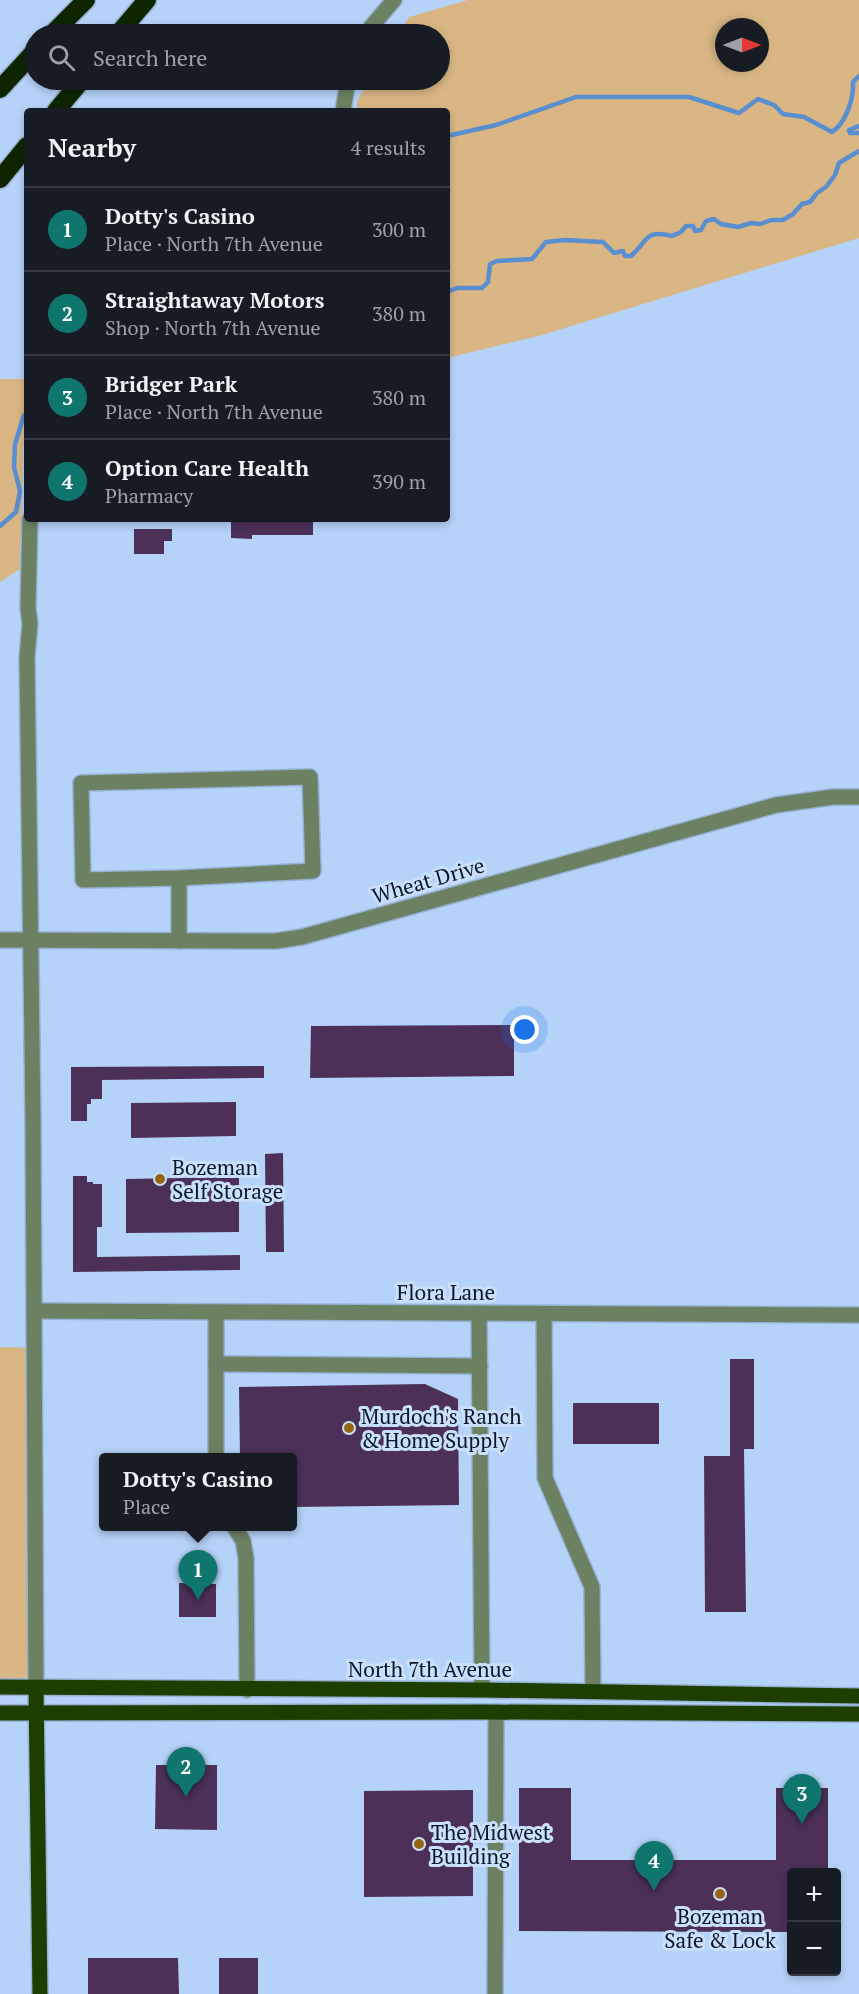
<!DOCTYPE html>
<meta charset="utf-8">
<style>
:root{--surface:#171b24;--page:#242831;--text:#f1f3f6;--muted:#9ea1a6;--line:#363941;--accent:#0f766e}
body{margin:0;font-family:"PT Serif",serif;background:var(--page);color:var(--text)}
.controls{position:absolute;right:18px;bottom:18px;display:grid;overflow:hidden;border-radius:6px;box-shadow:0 3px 9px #0003}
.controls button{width:54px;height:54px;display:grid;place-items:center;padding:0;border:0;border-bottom:2px solid var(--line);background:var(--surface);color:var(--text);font:30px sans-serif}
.compass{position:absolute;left:715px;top:18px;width:54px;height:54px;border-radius:50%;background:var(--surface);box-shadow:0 3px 9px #0003;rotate:90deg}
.you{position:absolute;left:525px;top:1030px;width:21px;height:21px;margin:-15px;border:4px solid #fff;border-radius:50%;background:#1a73e8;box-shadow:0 0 0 9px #1a73e833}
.badge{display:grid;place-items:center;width:39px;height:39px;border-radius:50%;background:var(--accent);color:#fff;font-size:20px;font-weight:700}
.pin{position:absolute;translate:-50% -50px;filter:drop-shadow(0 2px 3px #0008)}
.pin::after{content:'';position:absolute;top:32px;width:21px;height:18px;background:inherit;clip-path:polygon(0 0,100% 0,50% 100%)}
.popup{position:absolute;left:99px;top:1453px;width:198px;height:78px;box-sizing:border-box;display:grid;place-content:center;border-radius:6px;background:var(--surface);filter:drop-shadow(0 2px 4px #0005);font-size:20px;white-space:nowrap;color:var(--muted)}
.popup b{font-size:22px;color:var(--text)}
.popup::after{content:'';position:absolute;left:50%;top:100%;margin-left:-12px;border:12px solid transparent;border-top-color:var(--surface)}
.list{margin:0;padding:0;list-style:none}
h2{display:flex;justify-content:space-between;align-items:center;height:78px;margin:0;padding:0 24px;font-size:26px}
h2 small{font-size:20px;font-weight:400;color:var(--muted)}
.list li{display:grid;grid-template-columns:39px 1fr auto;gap:18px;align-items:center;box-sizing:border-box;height:84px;padding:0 24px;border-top:2px solid var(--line)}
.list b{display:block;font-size:22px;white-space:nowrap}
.list p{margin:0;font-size:20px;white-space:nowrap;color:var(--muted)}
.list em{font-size:20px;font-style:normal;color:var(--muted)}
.icon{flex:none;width:33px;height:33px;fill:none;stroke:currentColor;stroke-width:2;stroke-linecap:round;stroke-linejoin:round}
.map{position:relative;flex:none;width:859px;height:1994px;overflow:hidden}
.search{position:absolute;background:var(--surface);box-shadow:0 3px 9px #0003;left:24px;top:24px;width:426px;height:66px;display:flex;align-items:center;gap:15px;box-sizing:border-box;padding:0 21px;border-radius:33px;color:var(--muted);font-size:22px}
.panel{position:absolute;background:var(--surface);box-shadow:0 3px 9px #0003;left:24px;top:108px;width:426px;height:414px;border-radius:6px}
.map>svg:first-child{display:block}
.green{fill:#d9b684;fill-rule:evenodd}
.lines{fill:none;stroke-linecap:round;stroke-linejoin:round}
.stream{stroke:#598ed0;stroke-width:4.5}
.building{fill:#4c3058}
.minor-casing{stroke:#96b1d3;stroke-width:18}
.major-casing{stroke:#96b1d3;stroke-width:18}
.highway-casing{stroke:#96b1d3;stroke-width:21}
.minor{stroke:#6c8162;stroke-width:15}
.major{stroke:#1c3f00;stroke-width:15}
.highway{stroke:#0e2500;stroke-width:18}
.poi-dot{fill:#946513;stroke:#c9dffb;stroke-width:2}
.labels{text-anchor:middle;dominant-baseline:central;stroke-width:6;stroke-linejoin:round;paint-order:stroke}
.street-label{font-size:21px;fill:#0b1828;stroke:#c9dffb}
.poi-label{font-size:21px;fill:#0b1828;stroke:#c9dffb;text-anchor:start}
</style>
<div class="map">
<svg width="859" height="1994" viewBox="0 0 859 1994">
<rect width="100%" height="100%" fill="#b5d2f8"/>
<g class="green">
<path d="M468 0H859V238L542 335 447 358V111H357V101L370 80H440V34H398L409 17ZM724 27H760V63H724Z"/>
<polygon points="0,379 25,379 20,569 0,582"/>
<polygon points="0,1347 34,1348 36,1688 0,1687"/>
</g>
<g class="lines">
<g class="stream">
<polyline points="859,126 849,130 850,133 859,133"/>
<path d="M447 136 496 125 576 97H689L739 113 758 99 774 105 783 114 804 117 832 132C846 123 854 98 853 82L859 76"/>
<path d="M447 292 457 288H482L488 282 490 264 497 261 532 259 546 242 565 240 603 242 614 253 623 251 625 256H631C648 241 644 229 672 236L681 232 686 226H693L695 231 701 230 706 221 714 219 721 224 738 227 751 223 760 224 771 220H783L793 214 802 204 810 202 817 193 826 187 835 175 839 163 859 151"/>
<polyline points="0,526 16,512 20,491 14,467 15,444 24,415"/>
</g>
</g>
<g class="building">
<polygon points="257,519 313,519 313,535 252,535 252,539 231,538 231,520"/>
<polygon points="134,529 172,529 172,541 164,541 164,554 134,554"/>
<polygon points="514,1025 514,1076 310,1078 311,1026"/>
<polygon points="264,1066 264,1078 102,1080 102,1099 91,1099 91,1104 87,1104 87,1121 71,1121 71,1067"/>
<polygon points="236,1102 236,1136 131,1138 131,1103"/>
<polygon points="283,1153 284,1252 266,1252 265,1154"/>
<polygon points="73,1176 87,1176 87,1182 93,1182 93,1184 102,1184 102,1227 97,1227 97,1257 240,1255 240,1270 73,1272"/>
<polygon points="239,1177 239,1232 126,1233 126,1179"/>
<polygon points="730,1359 754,1359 754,1449 744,1449 746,1612 705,1612 704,1456 730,1456"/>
<polygon points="425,1384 458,1399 459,1505 292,1507 292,1458 240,1458 239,1387"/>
<rect x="573" y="1403" width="86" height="41"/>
<polygon points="179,1583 216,1584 216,1617 179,1617"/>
<polygon points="156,1765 217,1765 217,1830 155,1829"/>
<polygon points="519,1788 571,1788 571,1860 776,1860 776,1788 828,1788 828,1872 792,1872 792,1932 519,1931"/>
<polygon points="473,1790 473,1896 364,1897 364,1791"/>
<polygon points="88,1958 178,1958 179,1994 88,1994"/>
<rect x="219" y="1958" width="39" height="36"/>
</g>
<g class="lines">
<defs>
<g id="minor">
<polyline points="367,34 371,27 394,0"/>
<polyline points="343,111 348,80"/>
<polyline points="30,519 28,608 30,624 27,657 33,1121 36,1688"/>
<polyline points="0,940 276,941 302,937 776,805 833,797 859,797"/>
<polyline points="179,941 179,878 83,880 81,783 310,777 313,871 179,878"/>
<polyline points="34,1311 859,1315"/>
<polyline points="479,1313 482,1690"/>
<polyline points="544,1314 545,1478 592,1587 593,1691"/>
<polyline points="216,1364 480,1366"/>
<polyline points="216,1458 216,1312"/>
<polyline points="234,1526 243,1541 246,1558 247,1690"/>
<polyline points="495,1994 496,1712"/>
</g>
<g id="major">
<polyline points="0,1687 485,1690 859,1696"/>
<polyline points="36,1688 40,1994"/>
<polyline points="0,1713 485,1712 859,1714"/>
</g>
<g id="highway">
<polyline points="52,34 86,0"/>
<polyline points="118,34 147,0"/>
<polyline points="0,89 34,52"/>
<polyline points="56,111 82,80"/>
<polyline points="0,179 27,146"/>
</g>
</defs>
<use href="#minor" class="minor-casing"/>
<use href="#major" class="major-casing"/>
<use href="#highway" class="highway-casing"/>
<use href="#minor" class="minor"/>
<use href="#major" class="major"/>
<use href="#highway" class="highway"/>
</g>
<g class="poi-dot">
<circle cx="160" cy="1179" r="6"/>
<circle cx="349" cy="1428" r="6"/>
<circle cx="419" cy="1844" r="6"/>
<circle cx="720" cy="1894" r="6"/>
</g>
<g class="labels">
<g class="street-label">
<text transform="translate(428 880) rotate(-16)">Wheat Drive</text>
<text x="446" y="1292">Flora Lane</text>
<text x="430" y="1669">North 7th Avenue</text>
</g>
<g class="poi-label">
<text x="172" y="1167">Bozeman<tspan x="172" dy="24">Self Storage</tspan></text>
<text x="361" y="1416">Murdoch's Ranch<tspan x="361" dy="24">&amp; Home Supply</tspan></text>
<text x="431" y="1832">The Midwest<tspan x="431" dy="24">Building</tspan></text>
<text x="720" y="1916" text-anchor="middle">Bozeman<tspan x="720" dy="24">Safe &amp; Lock</tspan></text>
</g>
</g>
</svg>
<div class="controls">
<button>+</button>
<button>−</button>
</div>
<svg class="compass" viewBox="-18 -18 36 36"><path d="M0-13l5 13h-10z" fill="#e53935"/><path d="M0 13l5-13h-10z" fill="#9ea1a6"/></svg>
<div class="you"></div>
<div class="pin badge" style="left:198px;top:1600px">1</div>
<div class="popup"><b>Dotty's Casino</b>Place</div>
<div class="pin badge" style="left:186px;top:1797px">2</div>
<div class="pin badge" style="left:802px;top:1824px">3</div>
<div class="pin badge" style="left:654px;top:1891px">4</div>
<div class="search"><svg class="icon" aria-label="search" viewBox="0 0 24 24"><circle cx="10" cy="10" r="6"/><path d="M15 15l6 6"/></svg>Search here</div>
<section class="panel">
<h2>Nearby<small>4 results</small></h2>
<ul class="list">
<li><span class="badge">1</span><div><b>Dotty's Casino</b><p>Place · North 7th Avenue</p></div><em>300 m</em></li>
<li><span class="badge">2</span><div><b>Straightaway Motors</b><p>Shop · North 7th Avenue</p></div><em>380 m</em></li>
<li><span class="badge">3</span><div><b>Bridger Park</b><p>Place · North 7th Avenue</p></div><em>380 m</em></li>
<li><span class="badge">4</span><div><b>Option Care Health</b><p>Pharmacy</p></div><em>390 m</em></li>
</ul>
</section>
</div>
